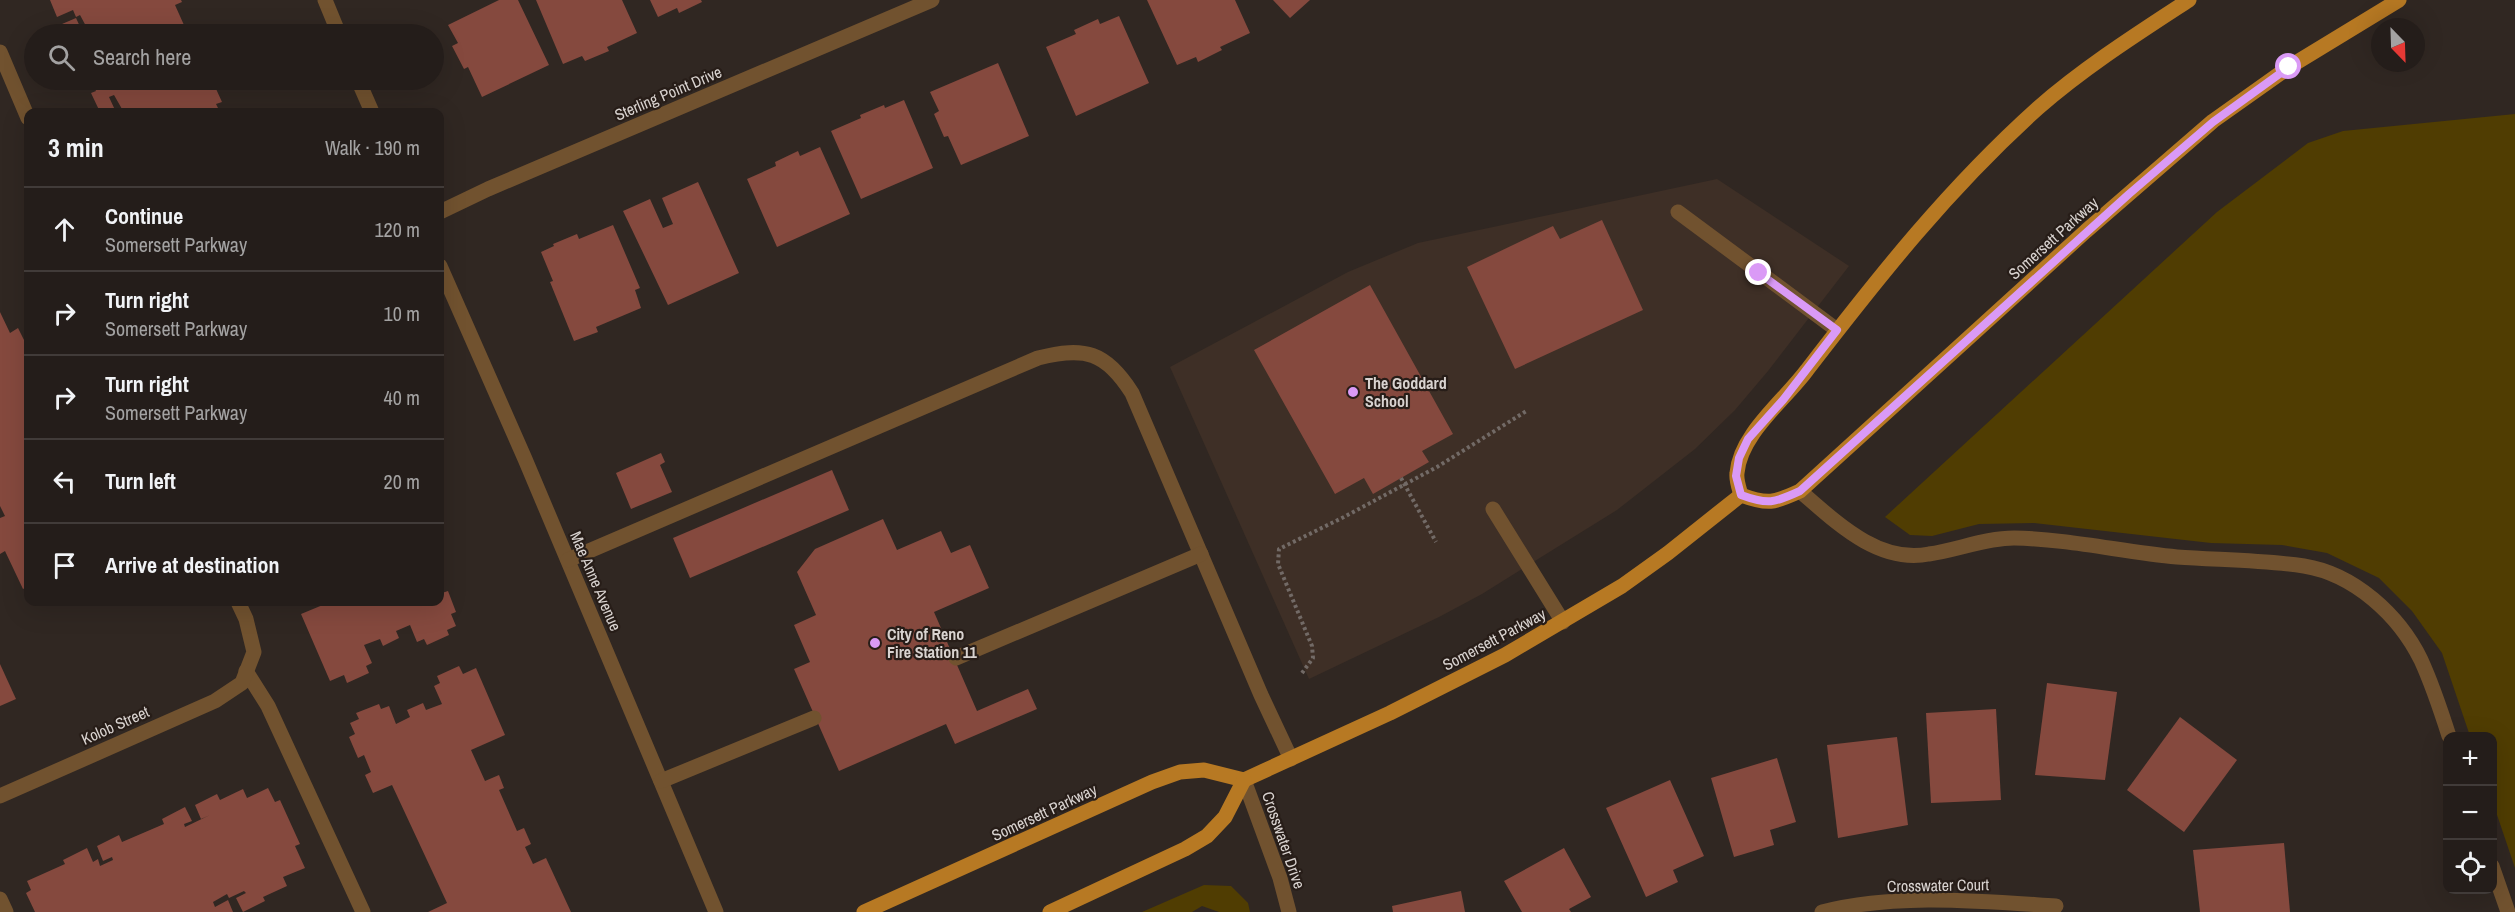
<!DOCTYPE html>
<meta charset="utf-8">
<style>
:root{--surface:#241d1a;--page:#2c2623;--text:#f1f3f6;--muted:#a3a2a2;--line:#413b39}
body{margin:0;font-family:"Archivo Narrow",sans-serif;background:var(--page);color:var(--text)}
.controls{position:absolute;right:18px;bottom:18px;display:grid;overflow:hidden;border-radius:12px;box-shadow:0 6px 24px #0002}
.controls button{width:54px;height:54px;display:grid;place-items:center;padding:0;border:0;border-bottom:2px solid var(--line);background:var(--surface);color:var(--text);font:30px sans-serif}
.compass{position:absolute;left:2371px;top:18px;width:54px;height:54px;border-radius:50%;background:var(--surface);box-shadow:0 6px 24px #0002;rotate:157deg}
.stop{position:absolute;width:18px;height:18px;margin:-14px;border:4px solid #da9af6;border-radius:50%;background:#fff}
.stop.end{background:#da9af6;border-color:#fff;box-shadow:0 2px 6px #0008}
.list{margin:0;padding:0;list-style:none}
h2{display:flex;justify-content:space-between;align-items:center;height:78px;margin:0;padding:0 24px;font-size:26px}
h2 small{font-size:20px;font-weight:400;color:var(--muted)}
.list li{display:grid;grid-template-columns:39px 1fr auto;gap:18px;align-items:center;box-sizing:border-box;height:84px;padding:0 24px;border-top:2px solid var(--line)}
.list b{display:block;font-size:22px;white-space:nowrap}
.list p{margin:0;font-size:20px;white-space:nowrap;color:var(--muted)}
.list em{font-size:20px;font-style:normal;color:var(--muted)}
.icon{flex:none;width:33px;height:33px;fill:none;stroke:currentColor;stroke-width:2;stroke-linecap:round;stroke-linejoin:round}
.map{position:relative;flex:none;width:2515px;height:912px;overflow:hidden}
.search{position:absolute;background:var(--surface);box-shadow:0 6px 24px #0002;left:24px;top:24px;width:420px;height:66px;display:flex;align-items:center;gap:15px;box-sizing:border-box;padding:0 21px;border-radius:33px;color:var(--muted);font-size:22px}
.panel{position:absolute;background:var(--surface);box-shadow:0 6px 24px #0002;left:24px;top:108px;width:420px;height:498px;border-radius:12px}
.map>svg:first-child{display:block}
.built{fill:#3e2f26}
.green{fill:#503d02}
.building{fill:#85493e}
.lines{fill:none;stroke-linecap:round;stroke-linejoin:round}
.path{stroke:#726a66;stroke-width:4;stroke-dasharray:3 3;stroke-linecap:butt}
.minor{stroke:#71522f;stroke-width:15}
.major{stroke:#b77923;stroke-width:15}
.route{stroke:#da9af6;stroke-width:8}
.poi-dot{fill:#da9af6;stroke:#271d18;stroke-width:2}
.labels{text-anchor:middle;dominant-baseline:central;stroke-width:4.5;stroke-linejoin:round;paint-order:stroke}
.street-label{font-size:16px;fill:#d9d3d0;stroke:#271d18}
.poi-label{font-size:16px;font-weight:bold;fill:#d9d3d0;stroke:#271d18;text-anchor:start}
</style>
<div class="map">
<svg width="2515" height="912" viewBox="0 0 2515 912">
<rect width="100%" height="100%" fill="#302722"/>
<polygon class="built" points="1717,179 1849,266 1768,371 1735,410 1695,449 1617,510 1482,594 1439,617 1309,679 1170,367 1348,272 1418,243"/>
<g class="green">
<polygon points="2515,114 2515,868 2493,803 2492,736 2470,736 2442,653 2412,611 2379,578 2327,553 2282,545 2211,543 2034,523 1979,524 1932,536 1910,535 1885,517 2217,212 2308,143 2343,131"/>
<polygon points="1204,885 1231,886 1248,903 1250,912 1219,912 1202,906 1192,912 1142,912"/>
</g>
<g class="building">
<polygon points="50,0 181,0 182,2 175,5 188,34 67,34 62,24 76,18 82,31 87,28 80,15 76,17 73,10 57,17"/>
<polygon points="499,0 518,0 549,65 482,97 468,67 464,69 452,46 458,43 448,25"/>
<polygon points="536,0 622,0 637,33 607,47 609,51 585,61 582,56 563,64"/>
<polygon points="650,0 701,0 702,2 679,13 677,8 658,17"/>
<polygon points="1147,0 1235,0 1250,33 1220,47 1222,50 1198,62 1196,57 1177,65"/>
<polygon points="1273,0 1310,0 1290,18"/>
<polygon points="1119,16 1149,83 1076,116 1046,47 1076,34 1074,30 1098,19 1100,24"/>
<polygon points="998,63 1029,136 961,165 948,136 944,137 934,114 939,111 930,92"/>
<polygon points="91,80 195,80 200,93 197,85 212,80 222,102 216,104 220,112 116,112 122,109 114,95 109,97 115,110 100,112 91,93 96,91"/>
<polygon points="904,100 933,168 861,199 831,131 861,118 860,115 884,105 885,108"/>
<polygon points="820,147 850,214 777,247 747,179 776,166 775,162 798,151 800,156"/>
<polygon points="698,182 739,273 668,305 623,211 650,199 663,228 673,224 662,198"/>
<polygon points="1602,220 1643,310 1515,369 1467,267 1553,226 1560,239"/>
<polygon points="613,225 640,288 635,290 641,308 596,327 598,332 574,341 550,282 553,281 541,252 554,246 553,244 577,234 579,239"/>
<polygon points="1370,285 1453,434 1422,451 1429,462 1373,494 1364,478 1335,494 1254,350"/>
<polygon points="0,312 10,333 18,328 28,348 28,369 24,371 28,379 28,586 23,589 5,551 0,554 0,518 5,516 0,506"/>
<polygon points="661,453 665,462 660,465 672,492 631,509 616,473"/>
<polygon points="832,470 849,510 690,578 673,538"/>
<polygon points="883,519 897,550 941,531 951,553 970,545 989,588 934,612 977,711 1028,689 1037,709 955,744 946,724 839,771 794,669 810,662 794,625 816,615 797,572 815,549"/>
<polygon points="440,587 442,593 448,591 456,612 451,614 456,626 447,630 449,635 427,645 424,639 417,642 410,625 396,631 399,638 383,646 380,639 364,645 372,663 366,666 369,673 347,683 344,675 330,681 301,614 330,602 440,602"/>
<polygon points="0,664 16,699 0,706"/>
<polygon points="459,666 463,674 476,668 505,735 471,750 485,781 499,775 504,788 499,790 517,831 524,828 531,844 525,847 533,864 546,858 571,912 428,912 447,903 392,785 373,793 365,775 371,772 364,755 358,758 349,737 355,734 350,723 359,719 356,713 379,704 381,709 389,706 396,724 410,717 407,710 423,703 426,710 442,704 434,686 440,683 437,676"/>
<polygon points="2047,683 2117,692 2105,780 2035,775"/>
<polygon points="1996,709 2001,800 1931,803 1926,713"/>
<polygon points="2180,717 2237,760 2184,832 2127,790"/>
<polygon points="1897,737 1908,825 1838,838 1827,745"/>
<polygon points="1777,758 1796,822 1770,830 1774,845 1734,857 1711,778"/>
<polygon points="1670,780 1704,856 1673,870 1678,882 1646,897 1606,808"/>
<polygon points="268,788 275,802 280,800 300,844 295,846 305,868 283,877 287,886 263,897 265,901 243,912 236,898 246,893 244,891 229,898 227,894 213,902 215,907 228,900 233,912 35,912 26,893 31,890 27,881 65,864 63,860 87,848 93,862 98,859 100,866 113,860 112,857 103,861 97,846 119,835 122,842 164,824 162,819 185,807 192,821 184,824 185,827 210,815 201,819 195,805 217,794 220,800 243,789 247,798"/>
<polygon points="2284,843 2290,912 2200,912 2193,850"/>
<polygon points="1564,848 1591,897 1569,909 1571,912 1522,912 1504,881"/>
<polygon points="1461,891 1465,912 1393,912 1392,906"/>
</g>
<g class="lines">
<g class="path">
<polyline points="1401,478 1436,542"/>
<polyline points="1302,673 1313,658 1312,646 1278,564 1279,549 1344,517 1437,467 1528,410"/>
</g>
<g class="minor">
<polyline points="325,0 339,34"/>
<polyline points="0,52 28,118"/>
<polyline points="358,80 372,112"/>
<polyline points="440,212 488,189 932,0"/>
<polyline points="1678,212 1837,330"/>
<polyline points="440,266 525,459 716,912"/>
<path d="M1800 491C1836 522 1878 564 1929 554 1957 550 1986 538 2014 538 2069 539 2123 552 2177 557 2219 560 2263 560 2304 566 2354 574 2399 615 2421 660 2432 684 2441 711 2449 736"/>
<polyline points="1493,509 1563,622"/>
<path d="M568 560 1038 358C1085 346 1106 352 1132 393L1261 695 1291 759"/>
<polyline points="956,658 1201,554"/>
<polyline points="246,671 268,706 363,912"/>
<polyline points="1244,780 1280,878 1289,912"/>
<polyline points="661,781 814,718"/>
<polyline points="0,796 215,701 242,683 254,652 246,619 238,602"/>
<polyline points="2492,866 2508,912"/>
<polyline points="0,899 6,912"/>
<path d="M1822 912C1896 893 1980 901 2056 906"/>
</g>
<g class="major">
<path d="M1741 495C1768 505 1774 503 1800 491L2086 231 2213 121 2289 67 2399 0"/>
<path d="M1741 495C1739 488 1736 480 1737 473 1740 434 1785 400 1807 370 1880 275 1949 188 2038 108 2085 67 2137 34 2189 0"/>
<polyline points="864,912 1152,782 1180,772 1204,770 1244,780 1390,713 1505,655 1622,586 1668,553 1741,495"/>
<polyline points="1050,912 1185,849 1207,836 1225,817 1244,780"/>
</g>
</g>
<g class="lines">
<path class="route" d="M1759 273 1837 330 1783 400 1748 439 1739 458 1736 476 1741 495C1768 505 1774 503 1800 491L2129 194 2213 122 2289 67"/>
</g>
<g class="poi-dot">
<circle cx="1353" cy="392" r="6"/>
<circle cx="875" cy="643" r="6"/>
</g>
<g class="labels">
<g class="street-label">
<text transform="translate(668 93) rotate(-23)">Sterling Point Drive</text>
<text transform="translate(2053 238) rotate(-42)">Somersett Parkway</text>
<text transform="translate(596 581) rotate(67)">Mae Anne Avenue</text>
<text transform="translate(1494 639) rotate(-28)">Somersett Parkway</text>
<text transform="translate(115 725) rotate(-24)">Kolob Street</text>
<text transform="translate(1044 812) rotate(-25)">Somersett Parkway</text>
<text transform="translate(1284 840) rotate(71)">Crosswater Drive</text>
<text transform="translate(1938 885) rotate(-1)">Crosswater Court</text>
</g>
<g class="poi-label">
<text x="1365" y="383">The Goddard<tspan x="1365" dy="18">School</tspan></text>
<text x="887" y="634">City of Reno<tspan x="887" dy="18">Fire Station 11</tspan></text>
</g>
</g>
</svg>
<div class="controls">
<button>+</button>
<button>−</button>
<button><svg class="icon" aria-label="locate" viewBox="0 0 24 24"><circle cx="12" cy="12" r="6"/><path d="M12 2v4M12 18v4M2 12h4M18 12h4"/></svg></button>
</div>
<svg class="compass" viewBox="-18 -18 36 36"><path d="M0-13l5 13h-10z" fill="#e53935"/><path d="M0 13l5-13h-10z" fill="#a3a2a2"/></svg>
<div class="stop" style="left:2289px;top:67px"></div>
<div class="stop end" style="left:1759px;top:273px"></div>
<div class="search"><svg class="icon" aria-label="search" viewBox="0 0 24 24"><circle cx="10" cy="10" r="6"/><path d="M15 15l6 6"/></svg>Search here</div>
<section class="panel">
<h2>3 min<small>Walk · 190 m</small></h2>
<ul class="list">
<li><svg class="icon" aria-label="ahead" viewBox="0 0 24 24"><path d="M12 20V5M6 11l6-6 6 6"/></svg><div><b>Continue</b><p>Somersett Parkway</p></div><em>120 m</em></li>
<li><svg class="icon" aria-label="right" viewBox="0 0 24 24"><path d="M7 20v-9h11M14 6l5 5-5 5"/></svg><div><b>Turn right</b><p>Somersett Parkway</p></div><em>10 m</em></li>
<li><svg class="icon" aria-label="right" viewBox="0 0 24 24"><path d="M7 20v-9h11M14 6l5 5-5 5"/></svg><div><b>Turn right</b><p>Somersett Parkway</p></div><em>40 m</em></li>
<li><svg class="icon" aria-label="left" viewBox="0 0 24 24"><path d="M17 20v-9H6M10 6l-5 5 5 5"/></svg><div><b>Turn left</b></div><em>20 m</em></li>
<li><svg class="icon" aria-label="arrive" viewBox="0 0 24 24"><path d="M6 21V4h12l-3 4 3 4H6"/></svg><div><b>Arrive at destination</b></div></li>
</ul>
</section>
</div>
